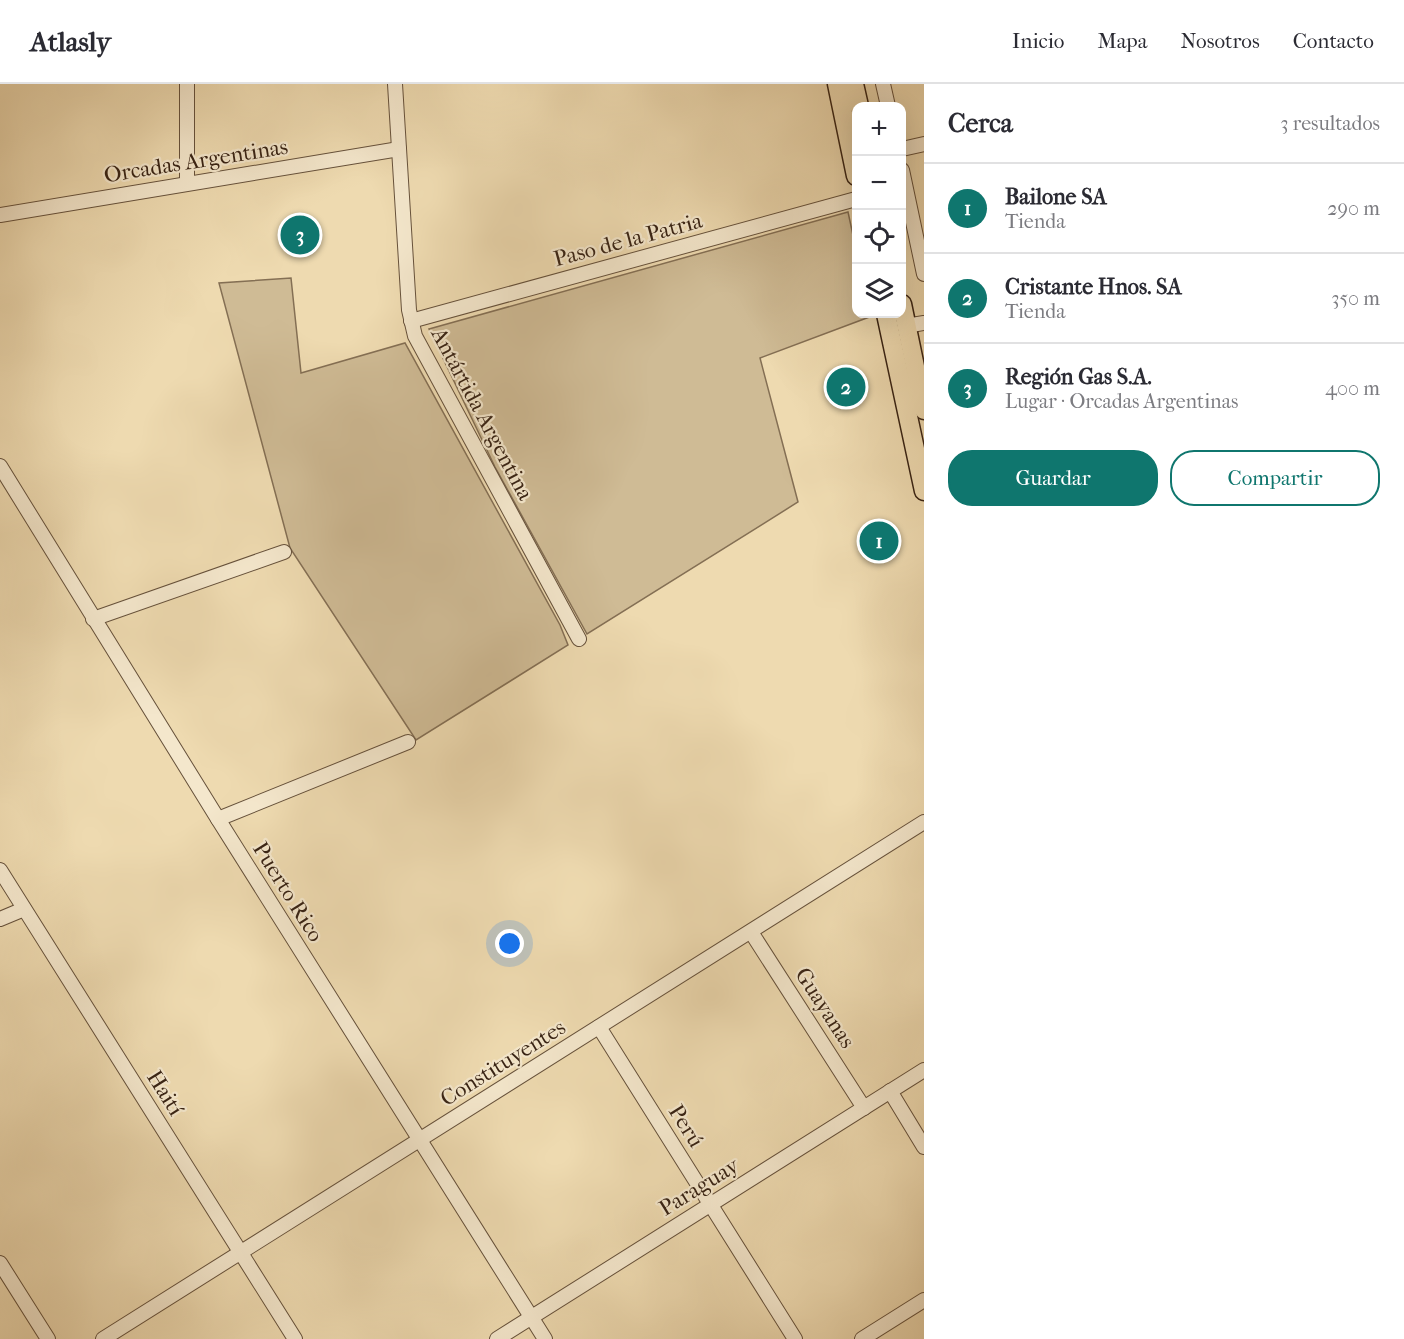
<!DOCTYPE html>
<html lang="es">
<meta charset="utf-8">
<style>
:root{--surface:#fff;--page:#f2f2f3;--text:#2b2b33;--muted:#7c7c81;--line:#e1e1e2;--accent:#0f766e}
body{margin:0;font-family:"IM FELL French Canon",serif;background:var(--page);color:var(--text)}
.controls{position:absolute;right:18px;top:18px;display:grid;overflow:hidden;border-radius:12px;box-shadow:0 6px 24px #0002}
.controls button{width:54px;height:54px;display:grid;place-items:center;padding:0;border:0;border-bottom:2px solid var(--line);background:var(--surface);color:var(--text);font:30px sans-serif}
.you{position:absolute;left:510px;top:860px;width:21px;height:21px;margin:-15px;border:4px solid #fff;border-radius:50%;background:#1a73e8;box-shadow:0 0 0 9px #1a73e833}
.badge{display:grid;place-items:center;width:39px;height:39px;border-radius:50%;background:var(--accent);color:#fff;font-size:20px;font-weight:700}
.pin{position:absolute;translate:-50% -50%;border:3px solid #fff;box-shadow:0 2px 6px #0006}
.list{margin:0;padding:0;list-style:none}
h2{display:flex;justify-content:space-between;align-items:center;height:78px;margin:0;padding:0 24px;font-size:26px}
h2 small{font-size:20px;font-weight:400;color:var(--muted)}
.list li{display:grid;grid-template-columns:39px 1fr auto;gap:18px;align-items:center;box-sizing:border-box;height:90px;padding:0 24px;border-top:2px solid var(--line)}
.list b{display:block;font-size:22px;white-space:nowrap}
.list p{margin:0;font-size:20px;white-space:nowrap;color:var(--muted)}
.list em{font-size:20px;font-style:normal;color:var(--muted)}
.actions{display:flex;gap:12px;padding:18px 24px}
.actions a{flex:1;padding:14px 0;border:2px solid var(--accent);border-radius:24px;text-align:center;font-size:21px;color:var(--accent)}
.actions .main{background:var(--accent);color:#fff}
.icon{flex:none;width:33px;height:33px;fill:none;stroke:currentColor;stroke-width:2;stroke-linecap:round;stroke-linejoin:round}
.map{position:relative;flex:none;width:924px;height:1255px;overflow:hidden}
header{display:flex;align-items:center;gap:36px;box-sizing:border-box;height:84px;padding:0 30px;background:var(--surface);border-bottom:2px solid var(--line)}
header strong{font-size:28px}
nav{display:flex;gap:33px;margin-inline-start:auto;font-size:21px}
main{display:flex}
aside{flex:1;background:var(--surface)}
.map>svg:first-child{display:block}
.green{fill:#cfbb95;stroke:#846f54;stroke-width:1.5}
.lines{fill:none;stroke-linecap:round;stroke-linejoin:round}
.minor-casing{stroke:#66513b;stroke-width:16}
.major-casing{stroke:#382314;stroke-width:21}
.minor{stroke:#f4e7cc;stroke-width:14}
.major{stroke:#eedab0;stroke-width:18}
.labels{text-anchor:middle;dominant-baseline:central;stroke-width:4.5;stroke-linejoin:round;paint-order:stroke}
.street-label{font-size:22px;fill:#382314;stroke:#f4e7cc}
</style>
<header>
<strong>Atlasly</strong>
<nav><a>Inicio</a><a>Mapa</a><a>Nosotros</a><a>Contacto</a></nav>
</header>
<main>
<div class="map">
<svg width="924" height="1255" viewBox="0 0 924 1255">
<rect width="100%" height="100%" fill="#eedab0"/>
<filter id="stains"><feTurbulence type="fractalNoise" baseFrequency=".00333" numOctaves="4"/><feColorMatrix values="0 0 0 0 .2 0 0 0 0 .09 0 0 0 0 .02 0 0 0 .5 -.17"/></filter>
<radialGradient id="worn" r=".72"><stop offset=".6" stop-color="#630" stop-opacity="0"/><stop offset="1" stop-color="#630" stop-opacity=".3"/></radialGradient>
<g class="green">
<polygon points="848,128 856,165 856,230 871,230 872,232 760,274 798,418 587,550 495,383 429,245"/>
<polygon points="291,194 301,289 405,259 560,541 568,561 416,656 290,464 219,199"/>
</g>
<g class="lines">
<defs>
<g id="minor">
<polyline points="187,0 187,99"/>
<polyline points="395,0 409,226 415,252 579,555"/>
<polyline points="883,0 888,22"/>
<polyline points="902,65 924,60"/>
<polyline points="902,86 924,190"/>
<polyline points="0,131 399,65"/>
<polyline points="411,237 856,115"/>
<polyline points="906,242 924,239"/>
<polyline points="0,382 218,735 545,1255"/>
<polyline points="93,535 284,468"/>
<polyline points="218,735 408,658"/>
<polyline points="0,786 295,1255"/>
<polyline points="0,835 24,825"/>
<polyline points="751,848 864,1024"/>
<polyline points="599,943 795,1255"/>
<polyline points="890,1007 924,1063"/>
<polyline points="0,1179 48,1255"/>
<polyline points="103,1255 924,738"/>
<polyline points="497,1255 924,986"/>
<polyline points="862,1255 924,1216"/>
</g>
<g id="major">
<polyline points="837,0 856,92"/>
<polyline points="854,0 859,22"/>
<polyline points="902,220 924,326"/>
<polyline points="886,230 924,407"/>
</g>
</defs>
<use href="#minor" class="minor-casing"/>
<use href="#major" class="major-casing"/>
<use href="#minor" class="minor"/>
<use href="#major" class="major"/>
</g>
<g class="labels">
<g class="street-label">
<text transform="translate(196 77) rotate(-9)">Orcadas Argentinas</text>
<text transform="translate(628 156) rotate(-15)">Paso de la Patria</text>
<text transform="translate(482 330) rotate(62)">Antártida Argentina</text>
<text transform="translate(288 808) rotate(58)">Puerto Rico</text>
<text transform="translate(825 924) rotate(57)">Guayanas</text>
<text transform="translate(503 979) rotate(-32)">Constituyentes</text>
<text transform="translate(165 1009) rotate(58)">Haití</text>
<text transform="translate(686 1042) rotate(58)">Perú</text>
<text transform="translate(699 1103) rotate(-32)">Paraguay</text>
</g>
</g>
<rect width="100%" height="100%" filter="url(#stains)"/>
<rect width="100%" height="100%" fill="url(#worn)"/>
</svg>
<div class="controls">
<button>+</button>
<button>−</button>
<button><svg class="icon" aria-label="locate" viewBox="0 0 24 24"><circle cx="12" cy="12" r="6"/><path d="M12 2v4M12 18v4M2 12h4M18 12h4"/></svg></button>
<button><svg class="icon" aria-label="layers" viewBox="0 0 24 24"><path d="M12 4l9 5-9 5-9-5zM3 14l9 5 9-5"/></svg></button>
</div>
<div class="you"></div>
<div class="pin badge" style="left:879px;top:457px">1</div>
<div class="pin badge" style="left:846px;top:303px">2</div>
<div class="pin badge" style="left:300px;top:151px">3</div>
</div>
<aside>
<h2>Cerca<small>3 resultados</small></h2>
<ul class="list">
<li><span class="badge">1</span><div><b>Bailone SA</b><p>Tienda</p></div><em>290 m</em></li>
<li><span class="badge">2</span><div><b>Cristante Hnos. SA</b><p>Tienda</p></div><em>350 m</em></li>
<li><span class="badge">3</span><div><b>Región Gas S.A.</b><p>Lugar · Orcadas Argentinas</p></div><em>400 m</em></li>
</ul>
<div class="actions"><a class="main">Guardar</a><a>Compartir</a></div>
</aside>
</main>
